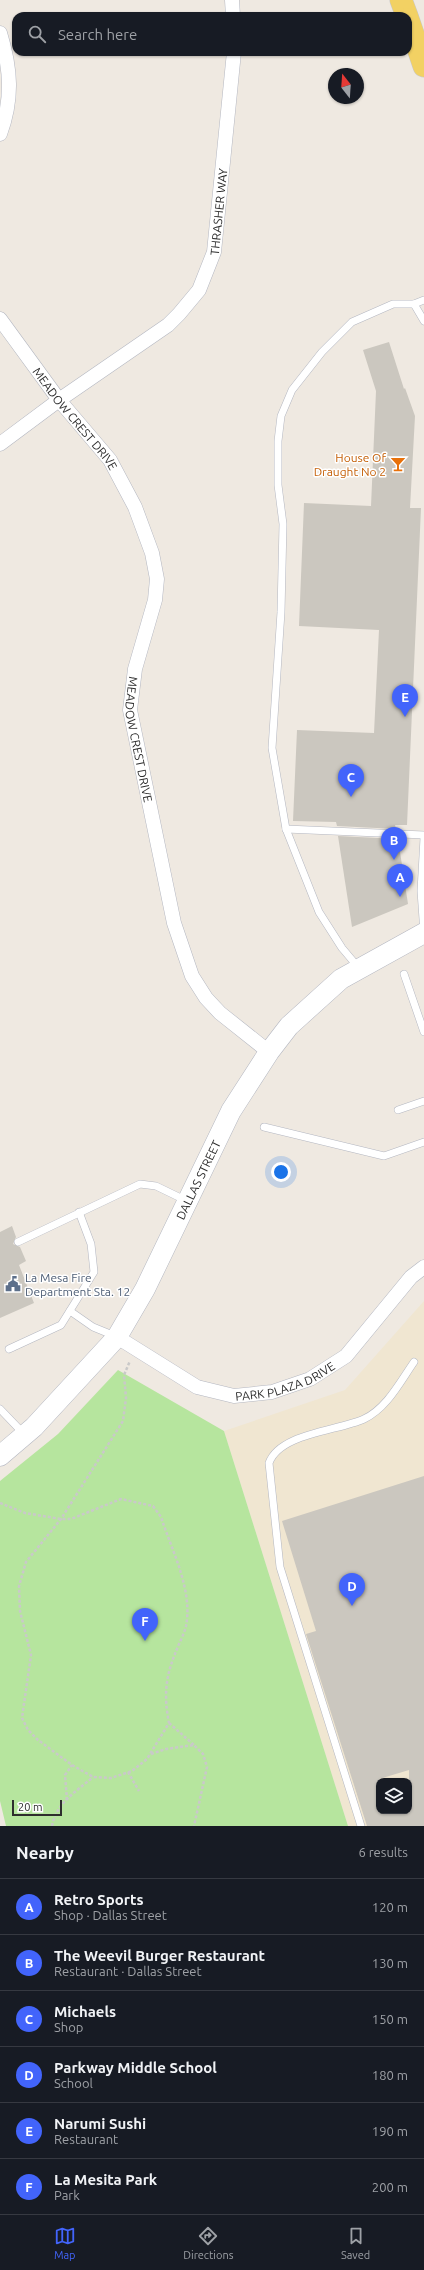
<!DOCTYPE html>
<meta charset="utf-8">
<style>
:root{--surface:#171b24;--page:#242831;--text:#f1f3f6;--muted:#9ea1a6;--line:#363941;--accent:#4264fb}
body{margin:0;font-family:Ubuntu,sans-serif;background:var(--page);color:var(--text)}
.controls{position:absolute;right:12px;bottom:12px;display:grid;overflow:hidden;border-radius:8px;box-shadow:0 1px 3px #0004}
.controls button{width:36px;height:36px;display:grid;place-items:center;padding:0;border:0;border-bottom:1px solid var(--line);background:var(--surface);color:var(--text);font:20px sans-serif}
.compass{position:absolute;left:328px;top:68px;width:36px;height:36px;border-radius:50%;background:var(--surface);box-shadow:0 1px 3px #0004;rotate:343deg}
.scale{position:absolute;left:12px;bottom:10px;width:50px;box-sizing:border-box;padding-left:4px;border:2px solid #2e2e2e;border-top:0;font-size:11px;line-height:14px;white-space:nowrap;color:#2e2e2e;-webkit-text-stroke:3px #fff;paint-order:stroke}
.you{position:absolute;left:281px;top:1172px;width:14px;height:14px;margin:-10px;border:3px solid #fff;border-radius:50%;background:#1a73e8;box-shadow:0 0 0 6px #1a73e833}
.badge{display:grid;place-items:center;width:26px;height:26px;border-radius:50%;background:var(--accent);color:#fff;font-size:13px;font-weight:700}
.pin{position:absolute;translate:-50% -33px;filter:drop-shadow(0 1px 2px #0008)}
.pin::after{content:'';position:absolute;top:21px;width:14px;height:12px;background:inherit;clip-path:polygon(0 0,100% 0,50% 100%)}
.list{margin:0;padding:0;list-style:none}
h2{display:flex;justify-content:space-between;align-items:center;height:52px;margin:0;padding:0 16px;font-size:17px}
h2 small{font-size:13px;font-weight:400;color:var(--muted)}
.list li{display:grid;grid-template-columns:26px 1fr auto;gap:12px;align-items:center;box-sizing:border-box;height:56px;padding:0 16px;border-top:1px solid var(--line)}
.list b{display:block;font-size:15px;white-space:nowrap}
.list p{margin:0;font-size:13px;white-space:nowrap;color:var(--muted)}
.list em{font-size:13px;font-style:normal;color:var(--muted)}
.icon{flex:none;width:22px;height:22px;fill:none;stroke:currentColor;stroke-width:2;stroke-linecap:round;stroke-linejoin:round}
.map{position:relative;flex:none;width:424px;height:1826px;overflow:hidden}
.search{position:absolute;background:var(--surface);box-shadow:0 1px 3px #0004;left:12px;right:12px;top:12px;height:44px;display:flex;align-items:center;gap:10px;box-sizing:border-box;padding:0 14px;border-radius:12px;color:var(--muted);font-size:15px}
.sheet{height:388px;background:var(--surface)}
nav{display:flex;justify-content:space-around;align-items:center;box-sizing:border-box;height:56px;border-top:1px solid var(--line);background:var(--surface);font-size:11px;color:var(--muted)}
nav a{display:grid;justify-items:center;gap:2px}
nav .on{color:var(--accent)}
.map>svg:first-child{display:block}
.education{fill:#f0e6d1;fill-rule:evenodd}
.green{fill:#b6e59e}
.building{fill:#cbc7bf;fill-rule:evenodd}
.lines{fill:none;stroke-linecap:round;stroke-linejoin:round}
.lane-casing{stroke:#b4b7c1;stroke-width:8}
.street-casing{stroke:#b4b7c1;stroke-width:15}
.secondary-casing{stroke:#b4b7c1;stroke-width:21}
.primary-casing{stroke:#c9c9c9;stroke-width:23}
.path{stroke:#c9c9c9;stroke-width:2.5;stroke-dasharray:3 2;stroke-linecap:butt}
.lane{stroke:#fff;stroke-width:7}
.street{stroke:#fff;stroke-width:14}
.secondary{stroke:#fff;stroke-width:20}
.primary{stroke:#f2d163;stroke-width:22}
.labels{text-anchor:middle;dominant-baseline:central;stroke-width:3;stroke-linejoin:round;paint-order:stroke}
.street-label{font-size:12px;fill:#2e2e2e;stroke:#fff}
.food-label{font-size:12px;fill:#c56008;stroke:#fff;text-anchor:end}
.service-label{font-size:12px;fill:#4e5e75;stroke:#fff;text-anchor:start}
</style>
<div class="map">
<svg width="424" height="1826" viewBox="0 0 424 1826">
<rect width="100%" height="100%" fill="#efe9e1"/>
<path class="education" d="M424 1301V1826H348L224 1431 345 1390ZM379 1781H409V1811H379Z"/>
<polygon class="green" points="118,1370 224,1431 348,1826 6,1826 0,1801 0,1481 58,1434"/>
<g class="building">
<polygon points="389,342 404,389 405,388 415,416 410,508 421,508 407,825 395,825 396,829 337,826 336,822 293,821 297,730 374,733 379,630 299,626 304,503 371,506 376,391 363,350"/>
<polygon points="338,836 398,839 408,904 352,927"/>
<polygon points="12,1226 16,1237 13,1244 20,1247 26,1261 19,1265 34,1303 0,1318 0,1232"/>
<path d="M424 1476V1826H367L306 1634 316 1631 282 1521ZM409 1770V1811H379V1779Z"/>
</g>
<g class="lines">
<defs>
<g id="lane">
<polyline points="424,300 414,304 424,321"/>
<polyline points="286,829 424,835"/>
<polyline points="424,933 421,891 424,838"/>
<polyline points="358,967 342,948 319,912 286,829 272,748 281,612 283,524 278,485 278,441 281,416 292,390 322,352 352,322 393,304 414,304"/>
<polyline points="404,974 424,1032"/>
<polyline points="398,1110 424,1101"/>
<polyline points="264,1127 384,1156 424,1142"/>
<polyline points="18,1242 140,1184 156,1186 187,1201"/>
<polyline points="70,1311 93,1327 115,1336"/>
<polyline points="9,1349 61,1325 94,1272 91,1244 79,1212"/>
<polyline points="0,1409 23,1433"/>
<path d="M361 1826 280 1567 269 1463C280 1433 338 1431 364 1419 387 1408 400 1382 414 1362"/>
</g>
<g id="street">
<polyline points="232,0 233,16"/>
<path d="M0 33C11 69 13 99 0 134"/>
<path id="s1" d="M0 319 59 400 110 460 135 507 152 553 157 579 155 600 135 669 130 710 174 923 192 976 206 998 220 1013 269 1052"/>
<path id="s2" d="M0 444 59 400 168 325 179 314 199 290 214 252 234 52"/>
<path id="s3" d="M117 1337 197 1387 234 1396 272 1392 310 1379 346 1356 411 1277 424 1267"/>
</g>
<g id="secondary">
<path id="s4" d="M0 1456 34 1427 117 1337 145 1289 231 1111 269 1052 289 1026 341 979 424 933"/>
</g>
<g id="primary">
<polyline points="401,0 407,16"/>
<polyline points="408,19 424,66"/>
</g>
</defs>
<use href="#lane" class="lane-casing"/>
<use href="#street" class="street-casing"/>
<use href="#secondary" class="secondary-casing"/>
<use href="#primary" class="primary-casing"/>
<g class="path">
<path d="M0 1503 25 1513 61 1519H71L121 1499 153 1506 161 1517C172 1551 193 1590 186 1626 184 1635 178 1645 175 1654 165 1678 164 1698 169 1723L147 1759 132 1771 111 1778 93 1777 72 1765 38 1740 28 1730 22 1718 31 1655 20 1611 19 1586 26 1562 61 1519 123 1421 126 1398 124 1375 130 1361"/>
<polyline points="169,1723 194,1745"/>
<polyline points="151,1754 166,1749 194,1745 203,1754 207,1767 194,1826"/>
<polyline points="128,1772 139,1791"/>
<polyline points="67,1800 65,1775 72,1765"/>
<path d="M52 1826C56 1803 77 1791 93 1777"/>
</g>
<use href="#lane" class="lane"/>
<use href="#street" class="street"/>
<use href="#secondary" class="secondary"/>
<use href="#primary" class="primary"/>
</g>
<defs>
<symbol id="bar-bare" viewBox="-9 -9 18 18"><path d="M-6-5H6L.8 .8V4.5H3.5V6h-7V4.5H-.8V.8Z" fill="#e8710a" stroke="#fff" stroke-width="2.5" paint-order="stroke"/></symbol>
<symbol id="civic-bare" viewBox="-9 -9 18 18"><path d="M-.6-6.5H3V-4.5H.6V-3L4-1V1h2V6H-6V1h2V-1L-.6-3ZM-1.2 2.5V6h2.4V2.5Z" fill="#5c6f8a" stroke="#fff" stroke-width="2.5" paint-order="stroke"/></symbol>
</defs>
<g fill-rule="evenodd">
<use href="#bar-bare" x="387" y="453" width="22" height="22"/>
<use href="#civic-bare" x="2" y="1273" width="22" height="22"/>
</g>
<g class="labels">
<g class="street-label">
<text stroke="none"><textPath href="#s2" startOffset="334">THRASHER WAY</textPath></text>
<text stroke="none"><textPath href="#s1" startOffset="125">MEADOW CREST DRIVE</textPath></text>
<text stroke="none"><textPath href="#s1" startOffset="472">MEADOW CREST DRIVE</textPath></text>
<text stroke="none"><textPath href="#s4" startOffset="344">DALLAS STREET</textPath></text>
<text stroke="none"><textPath href="#s3" startOffset="186">PARK PLAZA DRIVE</textPath></text>
</g>
<g class="food-label">
<text x="386" y="457">House Of<tspan x="386" dy="14">Draught No 2</tspan></text>
</g>
<g class="service-label">
<text x="25" y="1277">La Mesa Fire<tspan x="25" dy="14">Department Sta. 12</tspan></text>
</g>
</g>
</svg>
<div class="controls">
<button><svg class="icon" aria-label="layers" viewBox="0 0 24 24"><path d="M12 4l9 5-9 5-9-5zM3 14l9 5 9-5"/></svg></button>
</div>
<svg class="compass" viewBox="-18 -18 36 36"><path d="M0-13l5 13h-10z" fill="#e53935"/><path d="M0 13l5-13h-10z" fill="#9ea1a6"/></svg>
<div class="scale">20 m</div>
<div class="you"></div>
<div class="pin badge" style="left:400px;top:897px">A</div>
<div class="pin badge" style="left:394px;top:860px">B</div>
<div class="pin badge" style="left:351px;top:797px">C</div>
<div class="pin badge" style="left:352px;top:1606px">D</div>
<div class="pin badge" style="left:405px;top:717px">E</div>
<div class="pin badge" style="left:145px;top:1641px">F</div>
<div class="search"><svg class="icon" aria-label="search" viewBox="0 0 24 24"><circle cx="10" cy="10" r="6"/><path d="M15 15l6 6"/></svg>Search here</div>
</div>
<section class="sheet">
<h2>Nearby<small>6 results</small></h2>
<ul class="list">
<li><span class="badge">A</span><div><b>Retro Sports</b><p>Shop · Dallas Street</p></div><em>120 m</em></li>
<li><span class="badge">B</span><div><b>The Weevil Burger Restaurant</b><p>Restaurant · Dallas Street</p></div><em>130 m</em></li>
<li><span class="badge">C</span><div><b>Michaels</b><p>Shop</p></div><em>150 m</em></li>
<li><span class="badge">D</span><div><b>Parkway Middle School</b><p>School</p></div><em>180 m</em></li>
<li><span class="badge">E</span><div><b>Narumi Sushi</b><p>Restaurant</p></div><em>190 m</em></li>
<li><span class="badge">F</span><div><b>La Mesita Park</b><p>Park</p></div><em>200 m</em></li>
</ul>
</section>
<nav>
<a class="on"><svg class="icon" aria-label="map" viewBox="0 0 24 24"><path d="M3 6l6-2 6 2 6-2v14l-6 2-6-2-6 2zM9 4v14M15 6v14"/></svg>Map</a>
<a><svg class="icon" aria-label="directions" viewBox="0 0 24 24"><path d="M12 3l9 9-9 9-9-9zM9 14v-3h6M13 9l2 2-2 2"/></svg>Directions</a>
<a><svg class="icon" aria-label="saved" viewBox="0 0 24 24"><path d="M7 4h10v16l-5-4-5 4z"/></svg>Saved</a>
</nav>
